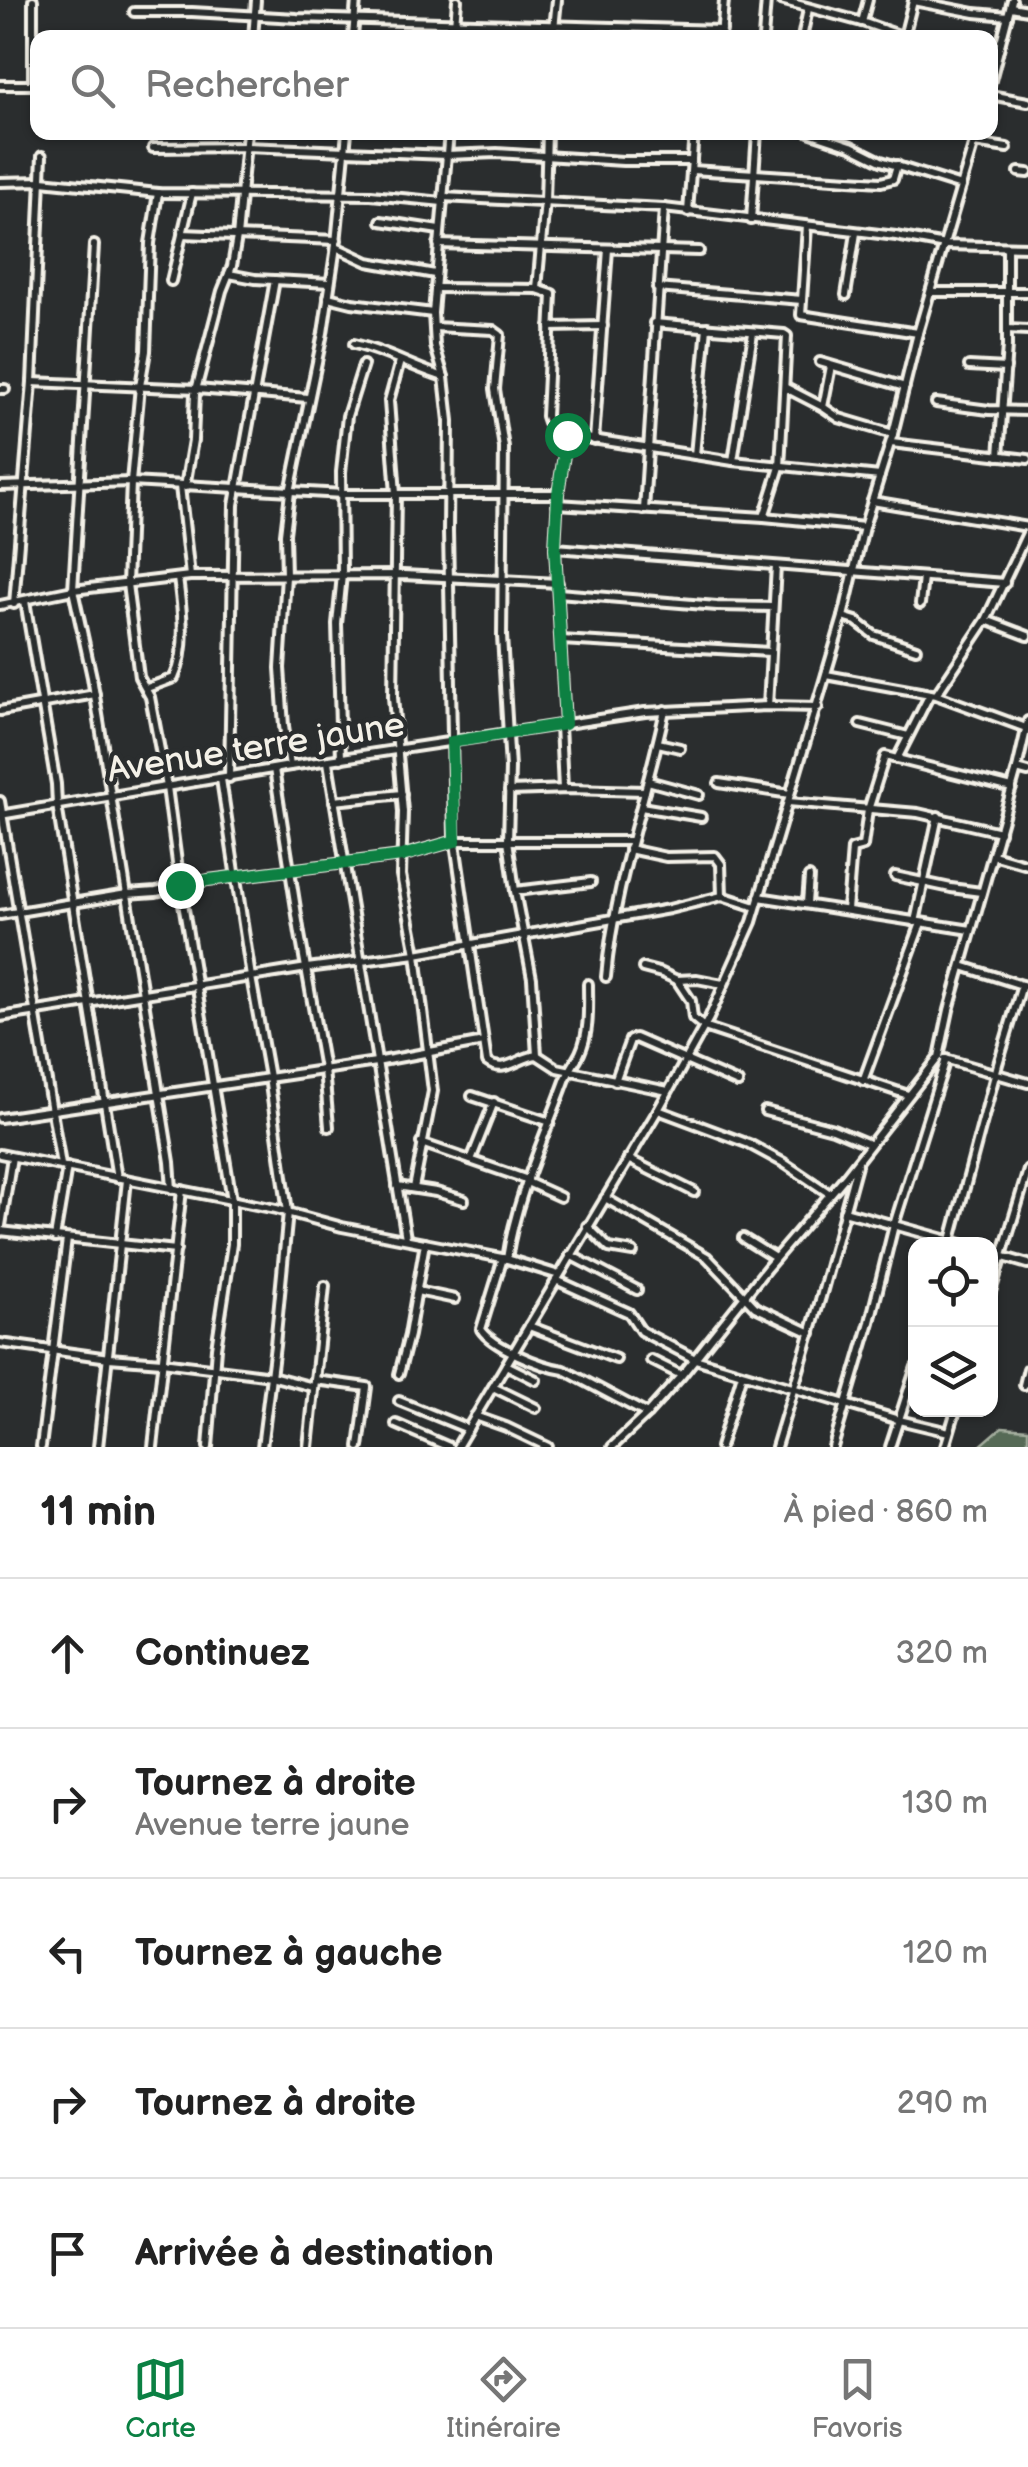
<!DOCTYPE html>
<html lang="fr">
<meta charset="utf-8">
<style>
:root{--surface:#fff;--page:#f2f2f2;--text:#222;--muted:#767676;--line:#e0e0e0;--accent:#0b8043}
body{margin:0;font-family:"Balsamiq Sans",sans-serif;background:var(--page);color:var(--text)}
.controls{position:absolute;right:30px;bottom:30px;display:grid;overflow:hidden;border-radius:20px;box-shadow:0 2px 8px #0004}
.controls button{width:90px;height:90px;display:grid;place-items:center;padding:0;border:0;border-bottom:2px solid var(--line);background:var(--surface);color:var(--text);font:50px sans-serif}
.stop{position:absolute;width:30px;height:30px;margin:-22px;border:8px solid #0b8043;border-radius:50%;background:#fff}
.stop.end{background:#0b8043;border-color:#fff;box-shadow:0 2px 10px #0008}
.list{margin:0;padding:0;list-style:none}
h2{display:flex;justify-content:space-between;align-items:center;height:130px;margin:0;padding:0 40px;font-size:42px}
h2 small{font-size:32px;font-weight:400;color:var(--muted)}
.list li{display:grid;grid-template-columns:65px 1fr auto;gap:30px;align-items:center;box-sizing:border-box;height:150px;padding:0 40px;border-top:2px solid var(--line)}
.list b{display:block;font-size:38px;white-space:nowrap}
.list p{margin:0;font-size:32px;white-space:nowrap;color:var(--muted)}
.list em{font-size:32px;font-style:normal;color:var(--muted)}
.icon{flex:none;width:55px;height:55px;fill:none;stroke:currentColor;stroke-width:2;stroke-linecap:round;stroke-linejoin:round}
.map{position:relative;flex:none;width:1028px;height:1447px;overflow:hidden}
.search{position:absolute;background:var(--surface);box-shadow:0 2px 8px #0004;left:30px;right:30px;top:30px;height:110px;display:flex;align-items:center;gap:25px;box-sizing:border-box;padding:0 35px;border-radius:20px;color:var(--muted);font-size:38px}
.sheet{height:880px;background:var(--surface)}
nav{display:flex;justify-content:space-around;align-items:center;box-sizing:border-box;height:140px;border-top:2px solid var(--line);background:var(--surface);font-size:28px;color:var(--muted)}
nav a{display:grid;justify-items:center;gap:5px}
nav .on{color:var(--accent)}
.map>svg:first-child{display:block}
.green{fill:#566b56;stroke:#a5ae9f;stroke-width:2.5}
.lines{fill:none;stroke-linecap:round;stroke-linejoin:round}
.minor-casing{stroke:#f4f1e8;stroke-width:14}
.minor{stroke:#2a2d2e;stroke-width:6}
.route{stroke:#0b8043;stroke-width:12}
.labels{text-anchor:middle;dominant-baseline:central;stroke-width:9;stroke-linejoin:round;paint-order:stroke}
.street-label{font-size:35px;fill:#f4f1e8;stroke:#2a2d2e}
</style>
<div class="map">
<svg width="1028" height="1447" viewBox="0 0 1028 1447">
<rect width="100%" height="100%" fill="#2a2d2e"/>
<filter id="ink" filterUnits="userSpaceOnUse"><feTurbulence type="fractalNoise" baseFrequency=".01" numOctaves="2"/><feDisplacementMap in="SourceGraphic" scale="20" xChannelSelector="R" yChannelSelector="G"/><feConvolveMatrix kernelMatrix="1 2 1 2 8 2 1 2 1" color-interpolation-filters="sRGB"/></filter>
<g filter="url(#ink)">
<polygon class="green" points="1002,1427 1028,1429 1028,1447 979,1447"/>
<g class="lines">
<defs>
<g id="minor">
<polyline points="33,0 33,85"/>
<polyline points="781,0 862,22 908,38"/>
<polyline points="913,1 975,13 1008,16"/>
<polyline points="1011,7 1028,10"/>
<polyline points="134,12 192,12 297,18 722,30"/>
<polyline points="862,22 868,0"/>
<polyline points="904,37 913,1"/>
<polyline points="253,38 256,0"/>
<polyline points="353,38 356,0"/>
<polyline points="454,38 457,0"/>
<polyline points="553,38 557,0"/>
<polyline points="721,38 724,0"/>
<polyline points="763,38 766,0"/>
<polyline points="802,38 808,9"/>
<polyline points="990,84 1012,0"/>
<polyline points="0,85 34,85"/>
<polyline points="990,95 1028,102"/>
<path d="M449 132 433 313 435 346 444 377 449 421 448 532 454 836 487 1062C504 1075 519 1057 537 1055L557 1068 668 1091"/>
<polyline points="547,132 545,201 537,289 552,294 546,416 548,422 567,435 558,494 555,548 565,724"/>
<polyline points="809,132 851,146 881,161 961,186"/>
<polyline points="974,143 1007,148"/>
<polyline points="153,148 246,147 447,155 497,153 623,161 692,161"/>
<polyline points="692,170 881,182 893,179 897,165"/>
<polyline points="1019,172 1028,173"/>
<polyline points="0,182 42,181 158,193 371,195 443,202"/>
<polyline points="158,193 150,243 146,351 140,386 131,482 127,584 139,677 150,697 167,787 180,885 232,1200 232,1244 216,1348 208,1447"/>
<polyline points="443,197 664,208 896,236 945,245 1028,247"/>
<polyline points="688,212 694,132"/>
<polyline points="751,220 757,132"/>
<polyline points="381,221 439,230"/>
<polyline points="807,226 801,315 918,333"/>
<polyline points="182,234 337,240"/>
<polyline points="438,244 699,251"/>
<polyline points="94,245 73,590 92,677 170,1162 172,1189"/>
<polyline points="336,247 368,262 435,274"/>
<polyline points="229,274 255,279 330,283"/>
<polyline points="171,281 192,193"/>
<polyline points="435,288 537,289"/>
<polyline points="657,288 802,300"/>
<polyline points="931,292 1028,292"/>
<polyline points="846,295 856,233"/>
<polyline points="328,297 352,303 433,313"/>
<polyline points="654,323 784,334 787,336 780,467 764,517"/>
<polyline points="434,327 493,330 500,335 495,389 504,448 502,636 510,768 508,840 515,891 532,978 537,1055"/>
<polyline points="550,327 603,326"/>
<polyline points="1007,329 1028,330"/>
<path d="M354 344C386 351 413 368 444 377"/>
<polyline points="400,361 389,401 396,494 393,697 403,812 401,875 416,954 433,1091 414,1188"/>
<polyline points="820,362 905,387"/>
<polyline points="969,366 1006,368"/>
<polyline points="32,382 197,389 308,398"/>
<polyline points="786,388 823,407 831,366"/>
<polyline points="0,389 5,389"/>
<polyline points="936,403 989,410 1028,411"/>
<polyline points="823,407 839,418 893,434"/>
<polyline points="567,435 733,461 880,476"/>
<polyline points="594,440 608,249"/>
<polyline points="891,443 1028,459"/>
<polyline points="695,455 707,327"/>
<polyline points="999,456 1007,346 1007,247"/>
<polyline points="733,461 753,333"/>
<polyline points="0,486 131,482 343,494 558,494"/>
<polyline points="180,486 190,576"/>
<polyline points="185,487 193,440 195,394 222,291 232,266 237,237 247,132"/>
<polyline points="872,501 1028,527"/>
<polyline points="557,504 764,517 864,527"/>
<polyline points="644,510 664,208"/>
<polyline points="555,548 1005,583"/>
<polyline points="558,593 717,606 773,607"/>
<polyline points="25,601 56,784 57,805 117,1178"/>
<polyline points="14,604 32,382 42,156"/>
<polyline points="920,604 923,578"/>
<polyline points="0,605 73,590 190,576 403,575 558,583"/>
<polyline points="843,617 856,621 874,635 916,649"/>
<polyline points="986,620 1028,636"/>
<polyline points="561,640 770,652"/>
<polyline points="826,675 936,695 986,620 1028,531"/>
<path d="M147 688 174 678C188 648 182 609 178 578"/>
<polyline points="936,695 1026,728"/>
<polyline points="768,706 776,566"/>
<polyline points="0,711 95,694"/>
<polyline points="860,724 908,736"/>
<polyline points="560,725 563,789"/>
<polyline points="658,743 680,748"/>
<polyline points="341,759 337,624 342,575 341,472 347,416 363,365"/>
<polyline points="897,759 930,694"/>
<polyline points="328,762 406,1238"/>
<polyline points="290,766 284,726 280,668 286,576 285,534 290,492 323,333 335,253 347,132"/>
<polyline points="274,769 300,934 324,1069 329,1127"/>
<polyline points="1017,769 1028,772"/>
<polyline points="229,778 234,505 275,280"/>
<polyline points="221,779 251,977 269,1077 288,1212 275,1345 262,1447"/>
<polyline points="648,781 699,795"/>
<polyline points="719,783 790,794"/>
<polyline points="509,791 569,789 645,791"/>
<polyline points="0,801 61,1165"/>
<polyline points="334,801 402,794"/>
<polyline points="788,802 918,813 1000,832"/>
<polyline points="641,807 701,817"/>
<polyline points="0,815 290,766 645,712 768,706 818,707"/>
<polyline points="629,849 666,857 715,856 721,864 722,896"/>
<polyline points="993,855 1028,865"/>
<polyline points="895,876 951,888 981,892"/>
<polyline points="515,891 591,882"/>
<polyline points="759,897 971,930"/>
<polyline points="807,903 809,877"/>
<polyline points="847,910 852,849 863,846 868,810 885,756 1012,788"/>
<polyline points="0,915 127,894 156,892 208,880 401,856 455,841 631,841"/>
<polyline points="915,922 938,816"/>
<polyline points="962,966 1028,987"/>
<polyline points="643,968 662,973 677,980 697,979 723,984"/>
<path d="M606 977C614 886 646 799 665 710"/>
<polyline points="677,980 691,1001 693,1018 704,1027 908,1095"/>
<polyline points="0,1017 307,968 416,954 669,909 722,896 756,907"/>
<polyline points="945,1059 1028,1083"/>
<polyline points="615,1081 630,1040 635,1038 738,1083"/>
<polyline points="863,1081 921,923"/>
<polyline points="472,1096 550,1122"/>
<polyline points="658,1110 749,1144 784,1163 830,1194"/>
<polyline points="765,1111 833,1129 869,1144"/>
<polyline points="0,1118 376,1062 484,1042"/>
<polyline points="421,1143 528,1180"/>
<polyline points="0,1154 276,1209 342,1227 507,1259 559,1275"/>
<polyline points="628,1159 694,1192"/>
<polyline points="471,1160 494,1102"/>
<polyline points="527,1182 560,1197"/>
<polyline points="397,1186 436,1192 464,1200"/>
<polyline points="605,1198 707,1257 755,1307 811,1333"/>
<polyline points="844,1211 962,1244"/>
<polyline points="587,1226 609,1248 633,1252"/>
<polyline points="0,1231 176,1250"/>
<polyline points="0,1232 12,1157"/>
<polyline points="55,1238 67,1167"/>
<polyline points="743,1238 775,1258"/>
<polyline points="950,1244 998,1064 1022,985"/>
<polyline points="990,1253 1028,1264"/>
<polyline points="570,1255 637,1290"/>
<path d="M503 1258 481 1329C492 1347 542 1367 564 1370L647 1414"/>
<path d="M507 1259C516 1197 544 1139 565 1081 569 1070 575 1063 580 1053 590 1032 588 1006 588 984"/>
<polyline points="556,1280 629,1313 641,1331 695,1359 899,1420 949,1432"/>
<polyline points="417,1291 455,1299"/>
<polyline points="990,1295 1028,1170"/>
<polyline points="529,1326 616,1359"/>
<polyline points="0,1343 109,1358 162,1362 249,1373 271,1376 313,1387"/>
<polyline points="651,1360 681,1375"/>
<polyline points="506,1365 536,1380"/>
<polyline points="399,1374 409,1335 425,1243"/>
<polyline points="315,1380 367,1387 359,1447"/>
<polyline points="1024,1385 1028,1369"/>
<polyline points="493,1387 536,1408"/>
<polyline points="399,1401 468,1429"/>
<polyline points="475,1416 506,1427 548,1447"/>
<polyline points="396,1424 449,1447"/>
<polyline points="41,1447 67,1239"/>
<polyline points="98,1447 127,1180"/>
<polyline points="153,1447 182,1190"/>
<polyline points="308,1447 325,1286"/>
<polyline points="457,1447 658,1110 709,1018 752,922 843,617 864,527 893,434 918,333 977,132"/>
<polyline points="612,1447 647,1414 682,1375 767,1268 845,1177 939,1057 949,1010 1017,769 1028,721"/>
<polyline points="720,1447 742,1374"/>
<polyline points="776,1447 821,1297 857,1165"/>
<polyline points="833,1447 870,1322 894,1225 946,1059"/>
<polyline points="890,1447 916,1367"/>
<polyline points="945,1447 956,1410"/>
</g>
</defs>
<use href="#minor" class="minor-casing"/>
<use href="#minor" class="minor"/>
</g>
</g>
<g class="lines" filter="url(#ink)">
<polyline class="route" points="180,885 208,880 402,856 455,841 452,742 565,724 555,548 558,494 567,435"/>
</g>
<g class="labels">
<g class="street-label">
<text transform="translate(256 748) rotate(-9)">Avenue terre jaune</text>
</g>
</g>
</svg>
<div class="controls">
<button><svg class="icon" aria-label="locate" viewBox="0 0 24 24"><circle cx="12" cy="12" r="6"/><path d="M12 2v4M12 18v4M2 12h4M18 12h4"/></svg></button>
<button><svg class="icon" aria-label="layers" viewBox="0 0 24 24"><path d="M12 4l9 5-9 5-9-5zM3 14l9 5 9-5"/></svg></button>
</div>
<div class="stop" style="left:567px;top:435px"></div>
<div class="stop end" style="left:180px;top:885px"></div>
<div class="search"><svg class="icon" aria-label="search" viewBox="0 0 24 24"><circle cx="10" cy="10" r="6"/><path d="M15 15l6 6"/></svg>Rechercher</div>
</div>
<section class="sheet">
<h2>11 min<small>À pied · 860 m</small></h2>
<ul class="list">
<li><svg class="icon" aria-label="ahead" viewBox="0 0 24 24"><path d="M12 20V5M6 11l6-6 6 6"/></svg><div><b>Continuez</b></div><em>320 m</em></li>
<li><svg class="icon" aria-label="right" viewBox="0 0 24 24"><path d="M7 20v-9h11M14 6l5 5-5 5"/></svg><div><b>Tournez à droite</b><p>Avenue terre jaune</p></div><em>130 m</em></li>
<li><svg class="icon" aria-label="left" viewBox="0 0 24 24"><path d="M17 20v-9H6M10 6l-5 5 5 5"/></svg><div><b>Tournez à gauche</b></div><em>120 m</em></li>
<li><svg class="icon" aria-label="right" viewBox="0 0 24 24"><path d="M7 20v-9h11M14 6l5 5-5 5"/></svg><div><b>Tournez à droite</b></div><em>290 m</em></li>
<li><svg class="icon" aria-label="arrive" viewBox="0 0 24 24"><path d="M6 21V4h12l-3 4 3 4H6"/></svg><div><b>Arrivée à destination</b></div></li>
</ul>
</section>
<nav>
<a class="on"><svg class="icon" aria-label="map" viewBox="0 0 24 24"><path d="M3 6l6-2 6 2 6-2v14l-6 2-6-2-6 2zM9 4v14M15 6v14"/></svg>Carte</a>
<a><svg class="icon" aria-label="directions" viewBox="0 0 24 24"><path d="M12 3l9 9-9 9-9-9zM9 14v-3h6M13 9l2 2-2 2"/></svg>Itinéraire</a>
<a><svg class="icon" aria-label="saved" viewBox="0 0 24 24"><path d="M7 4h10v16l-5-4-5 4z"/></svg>Favoris</a>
</nav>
